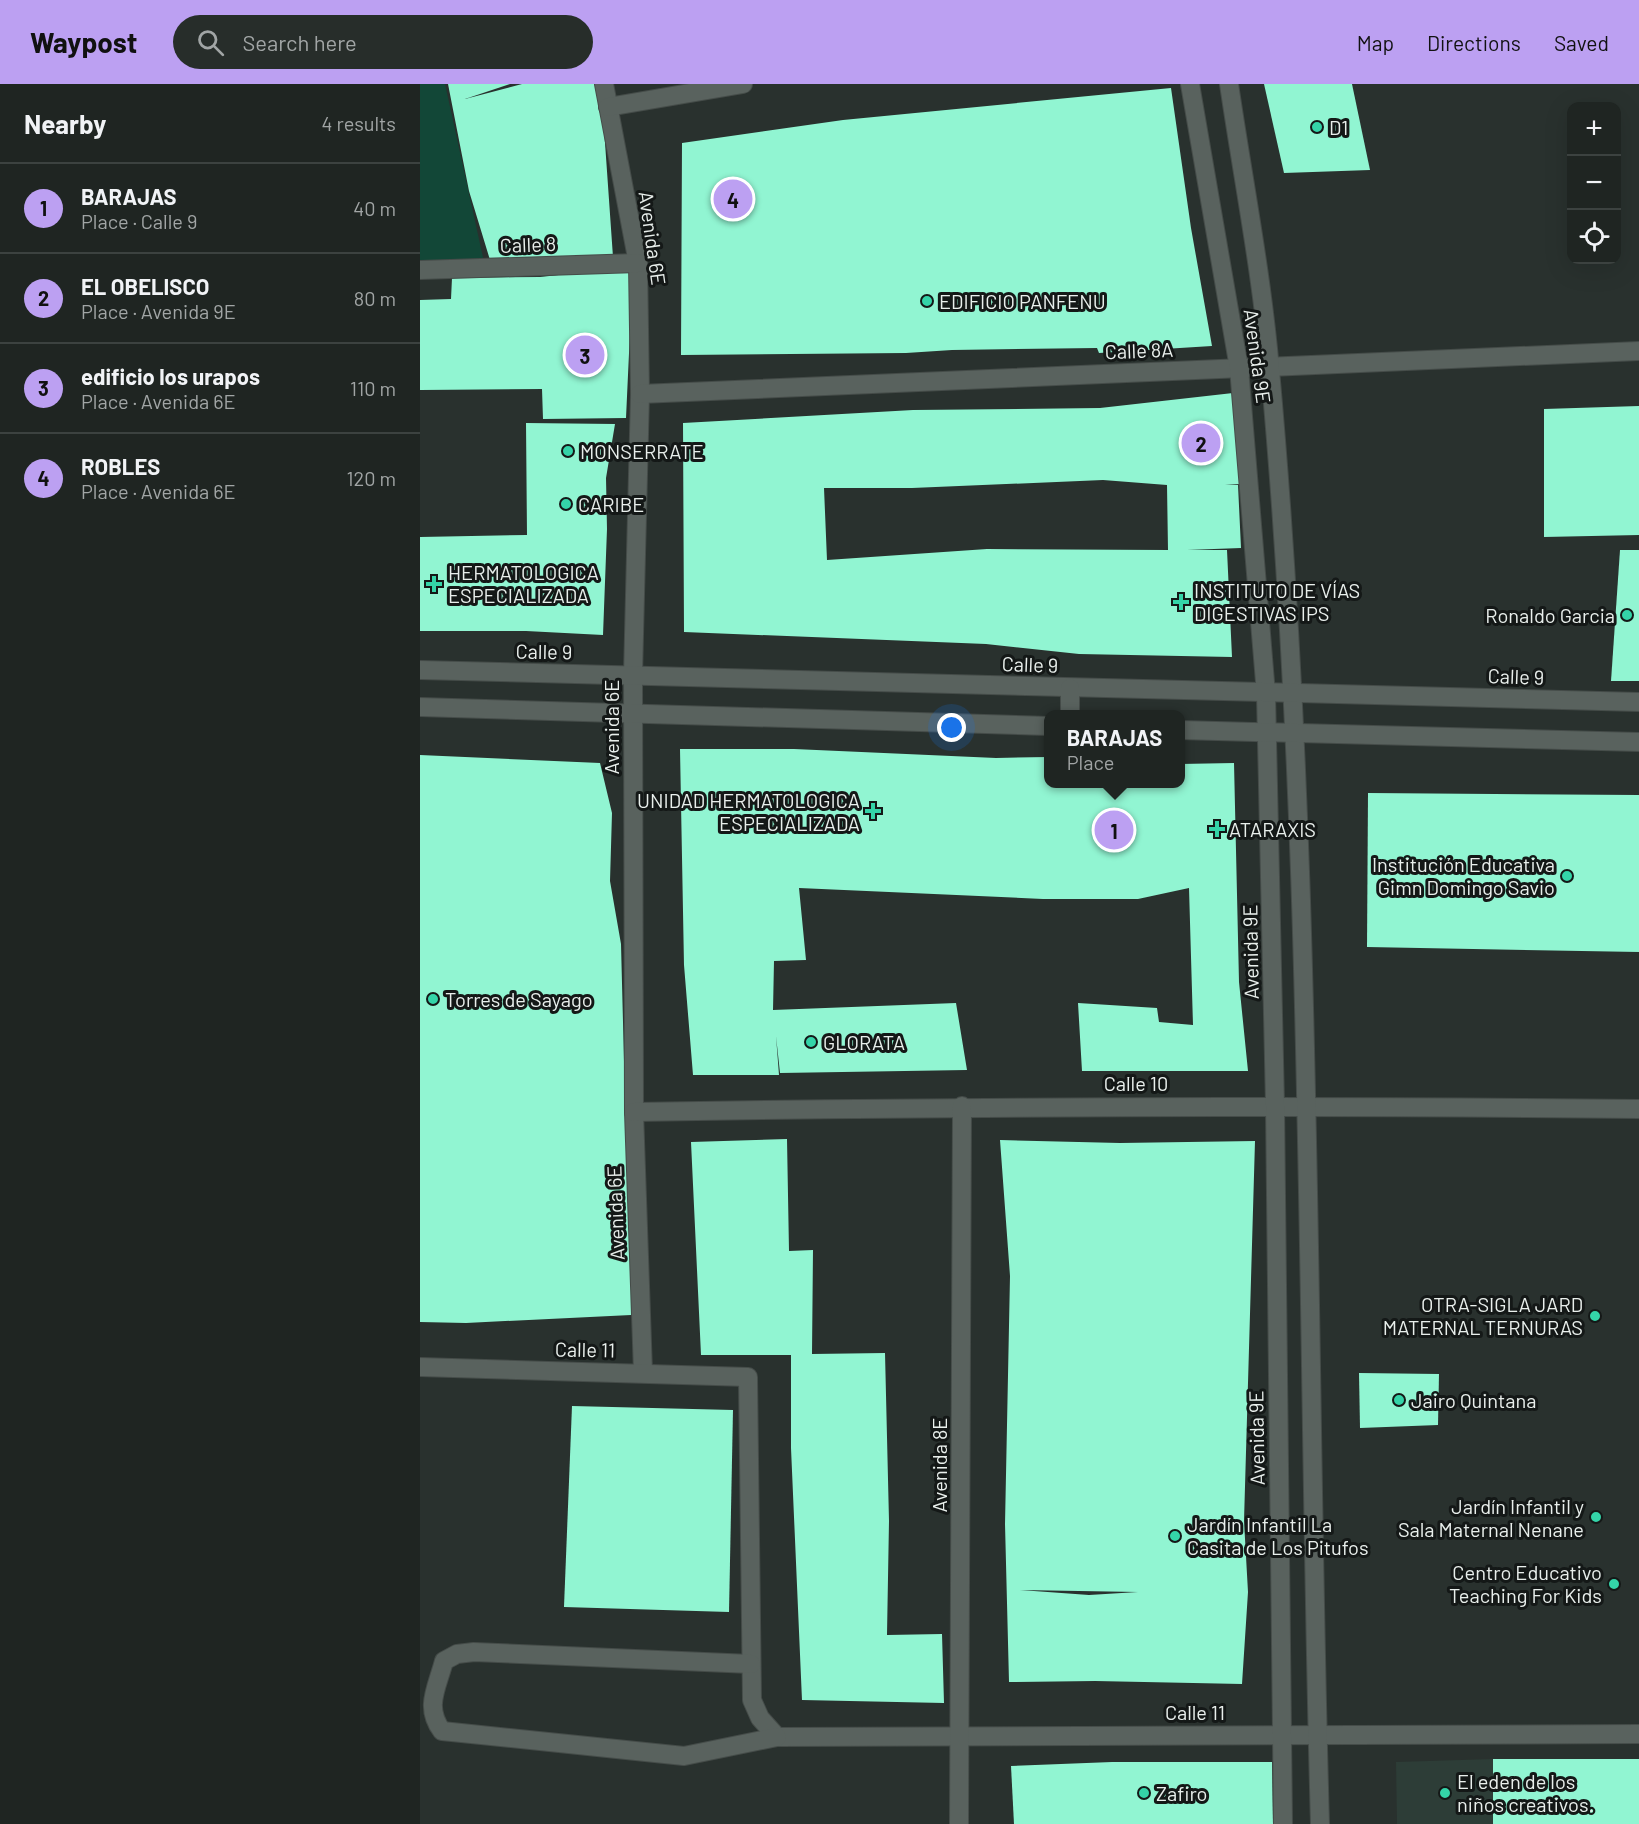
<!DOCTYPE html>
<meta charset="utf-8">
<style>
:root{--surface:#1f2522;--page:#272d2a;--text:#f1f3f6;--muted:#a1a5a5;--line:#3c4240;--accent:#bca0f2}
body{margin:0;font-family:Barlow,sans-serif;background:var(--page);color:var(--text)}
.controls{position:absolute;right:18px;top:18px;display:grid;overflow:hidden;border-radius:12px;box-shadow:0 6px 24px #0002}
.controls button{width:54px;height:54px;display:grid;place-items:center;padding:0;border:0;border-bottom:2px solid var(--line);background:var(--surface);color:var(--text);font:30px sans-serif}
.you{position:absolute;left:532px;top:644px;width:21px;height:21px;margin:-15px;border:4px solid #fff;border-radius:50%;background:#1a73e8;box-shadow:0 0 0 9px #1a73e833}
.badge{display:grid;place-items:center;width:39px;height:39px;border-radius:50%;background:var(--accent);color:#111;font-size:20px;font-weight:700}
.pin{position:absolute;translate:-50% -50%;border:3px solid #fff;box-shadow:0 2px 6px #0006}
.popup{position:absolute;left:624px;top:626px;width:141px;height:78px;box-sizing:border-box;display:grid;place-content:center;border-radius:12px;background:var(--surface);filter:drop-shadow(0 2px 4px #0005);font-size:20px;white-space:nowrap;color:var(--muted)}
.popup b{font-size:22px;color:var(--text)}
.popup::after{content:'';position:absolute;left:50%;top:100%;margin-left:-12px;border:12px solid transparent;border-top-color:var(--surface)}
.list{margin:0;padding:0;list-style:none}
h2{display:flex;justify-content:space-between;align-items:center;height:78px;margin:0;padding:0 24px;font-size:26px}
h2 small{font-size:20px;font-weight:400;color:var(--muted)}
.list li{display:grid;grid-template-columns:39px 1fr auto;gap:18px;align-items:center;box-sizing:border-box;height:90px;padding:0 24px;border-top:2px solid var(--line)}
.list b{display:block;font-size:22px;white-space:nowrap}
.list p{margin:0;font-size:20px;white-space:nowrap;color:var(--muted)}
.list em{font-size:20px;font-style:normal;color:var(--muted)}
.icon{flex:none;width:33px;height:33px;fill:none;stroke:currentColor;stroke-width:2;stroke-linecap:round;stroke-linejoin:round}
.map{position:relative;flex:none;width:1219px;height:1740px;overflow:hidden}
header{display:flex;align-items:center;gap:36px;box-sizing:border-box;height:84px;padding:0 30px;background:var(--accent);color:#111}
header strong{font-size:28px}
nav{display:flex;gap:33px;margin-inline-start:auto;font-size:21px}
.search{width:420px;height:54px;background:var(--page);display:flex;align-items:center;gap:15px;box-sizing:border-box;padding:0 21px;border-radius:33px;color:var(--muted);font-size:22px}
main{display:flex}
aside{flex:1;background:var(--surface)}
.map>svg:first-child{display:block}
.built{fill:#2d3d37}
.green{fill:#124737}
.building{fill:#91f5d2;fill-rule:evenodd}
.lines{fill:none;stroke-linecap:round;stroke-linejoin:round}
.street-casing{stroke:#454c49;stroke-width:20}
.secondary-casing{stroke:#454c49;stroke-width:20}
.street{stroke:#59625e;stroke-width:18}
.secondary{stroke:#59625e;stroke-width:18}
.poi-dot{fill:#34d4a8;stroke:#141817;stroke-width:2}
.labels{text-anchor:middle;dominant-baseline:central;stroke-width:6;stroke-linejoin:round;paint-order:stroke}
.poi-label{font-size:20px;fill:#e9efec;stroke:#141817;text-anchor:start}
.street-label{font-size:20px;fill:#e9efec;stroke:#141817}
</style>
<header>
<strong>Waypost</strong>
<div class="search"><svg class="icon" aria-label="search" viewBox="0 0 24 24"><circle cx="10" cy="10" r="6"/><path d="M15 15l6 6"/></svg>Search here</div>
<nav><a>Map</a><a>Directions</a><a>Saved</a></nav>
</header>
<main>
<aside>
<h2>Nearby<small>4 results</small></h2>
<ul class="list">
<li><span class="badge">1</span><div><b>BARAJAS</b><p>Place · Calle 9</p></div><em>40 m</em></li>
<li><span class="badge">2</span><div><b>EL OBELISCO</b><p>Place · Avenida 9E</p></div><em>80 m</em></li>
<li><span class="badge">3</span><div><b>edificio los urapos</b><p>Place · Avenida 6E</p></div><em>110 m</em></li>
<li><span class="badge">4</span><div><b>ROBLES</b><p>Place · Avenida 6E</p></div><em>120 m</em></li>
</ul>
</aside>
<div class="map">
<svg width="1219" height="1740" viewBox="0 0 1219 1740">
<rect width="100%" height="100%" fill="#29312e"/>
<polygon class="built" points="1073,1675 1073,1740 977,1740 976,1678"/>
<polygon class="green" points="0,0 25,0 64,178 0,180"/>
<g class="building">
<polygon points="28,0 90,0 45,15 102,0 178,0 183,30 193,173 70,176 49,107"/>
<polygon points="844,0 932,0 950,86 864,89"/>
<polygon points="751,4 771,144 792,262 679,269 677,264 532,266 486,269 261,271 262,59 423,36"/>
<polygon points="213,183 206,334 123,335 122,305 0,306 0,216 31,215 32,194 120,193"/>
<path d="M813 309 820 400 805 401H818L821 464 767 466H807L812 573 659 570 566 560 264 548 263 339 493 326 680 324ZM683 396 747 401 748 466 567 465 407 476 404 404H492Z"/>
<polygon points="1219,322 1219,451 1124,453 1124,325"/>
<polygon points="106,339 195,340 186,394 187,445 183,551 106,547 0,547 0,453 107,451"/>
<polygon points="1200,466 1219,466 1219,597 1191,597"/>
<polygon points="260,665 374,665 576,674 628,673 628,700 760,700 760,680 814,679 819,898 828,987 662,987 658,919 737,924 739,938 773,941 769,804 718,815 623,815 379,804 386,876 354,877 353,926 536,919 547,986 360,989 356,952 359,991 273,991 264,881"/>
<polygon points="0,671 180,679 192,729 190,797 201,860 204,977 212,1048 211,1231 46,1239 0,1238"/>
<polygon points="948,709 1219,711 1219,868 947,863"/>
<polygon points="367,1055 369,1167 393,1166 392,1270 465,1269 469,1437 467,1551 522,1550 524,1619 382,1616 371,1364 371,1271 281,1271 271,1058"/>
<path d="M580 1056 700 1059 835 1057 824 1437 828 1508 822 1600 675 1597 589 1598 585 1440 590 1192ZM600 1506 718 1508 669 1511Z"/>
<polygon points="939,1289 1019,1290 1018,1341 940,1344"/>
<polygon points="152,1322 313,1326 309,1528 144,1523"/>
<rect x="1073" y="1675" width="146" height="65"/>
<polygon points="692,1678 852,1678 853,1740 594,1740 591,1682"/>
</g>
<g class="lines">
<defs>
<g id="street">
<polyline points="184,0 218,179 220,310 213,591 214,1028 223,1288"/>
<polyline points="188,23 323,0"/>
<polyline points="0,186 218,179"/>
<polyline points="220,310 1219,267"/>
<path d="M214 1028C549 1022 884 1022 1219 1025"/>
<polyline points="0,1283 328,1293 332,1616 340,1634 357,1653 1219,1650"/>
<path d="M331 1580 54 1568 37 1570 24 1577C17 1604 4 1623 22 1647L264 1672 357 1653"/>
<polyline points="539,1740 542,1022"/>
</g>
<g id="secondary">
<polyline points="770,0 819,284 846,610 855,1021 863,1740"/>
<path d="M809 0C823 95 842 191 850 286 894 770 886 1255 900 1740"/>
<polyline points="0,586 1219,618"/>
<polyline points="0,623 628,642"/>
<polyline points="650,630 650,604"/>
<polyline points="760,646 1219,658"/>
</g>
</defs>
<use href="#street" class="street-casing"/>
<use href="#secondary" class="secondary-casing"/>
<use href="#street" class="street"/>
<use href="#secondary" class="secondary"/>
</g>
<g class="poi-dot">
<circle cx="897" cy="43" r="6"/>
<circle cx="507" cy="217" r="6"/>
<circle cx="148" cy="367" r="6"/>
<circle cx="146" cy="420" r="6"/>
<path d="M11 491h6v6h6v6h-6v6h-6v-6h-6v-6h6z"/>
<path d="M758 509h6v6h6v6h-6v6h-6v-6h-6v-6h6z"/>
<circle cx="1207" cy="531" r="6"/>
<path d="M450 718h6v6h6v6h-6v6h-6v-6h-6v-6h6z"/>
<path d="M794 736h6v6h6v6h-6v6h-6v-6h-6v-6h6z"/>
<circle cx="1147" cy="792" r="6"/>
<circle cx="13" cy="915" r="6"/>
<circle cx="391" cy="958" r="6"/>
<circle cx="1175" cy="1232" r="6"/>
<circle cx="979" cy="1316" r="6"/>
<circle cx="1176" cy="1433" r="6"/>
<circle cx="755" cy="1452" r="6"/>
<circle cx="1194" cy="1500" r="6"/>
<circle cx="724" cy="1709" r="6"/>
<circle cx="1025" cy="1709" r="6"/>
</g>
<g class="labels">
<g class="poi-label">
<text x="909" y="43">D1</text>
<text x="519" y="217">EDIFICIO PANFENU</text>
<text x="160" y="367">MONSERRATE</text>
<text x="158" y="420">CARIBE</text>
<text x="28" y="488">HERMATOLOGICA<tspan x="28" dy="23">ESPECIALIZADA</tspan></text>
<text x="774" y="506">INSTITUTO DE VÍAS<tspan x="774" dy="23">DIGESTIVAS IPS</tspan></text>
<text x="1195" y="531" text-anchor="end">Ronaldo Garcia</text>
<text x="440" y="716" text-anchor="end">UNIDAD HERMATOLOGICA<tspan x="440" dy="23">ESPECIALIZADA</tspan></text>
<text x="809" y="745">ATARAXIS</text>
<text x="1135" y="780" text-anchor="end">Institución Educativa<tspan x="1135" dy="23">Gimn Domingo Savio</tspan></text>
<text x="25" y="915">Torres de Sayago</text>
<text x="403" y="958">GLORATA</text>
<text x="1163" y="1220" text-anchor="end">OTRA-SIGLA JARD<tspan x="1163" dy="23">MATERNAL TERNURAS</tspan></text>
<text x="991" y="1316">Jairo Quintana</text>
<text x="1164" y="1422" text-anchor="end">Jardín Infantil y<tspan x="1164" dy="23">Sala Maternal Nenane</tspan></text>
<text x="767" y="1440">Jardín Infantil La<tspan x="767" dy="23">Casita de Los Pitufos</tspan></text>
<text x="1182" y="1488" text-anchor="end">Centro Educativo<tspan x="1182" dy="23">Teaching For Kids</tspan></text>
<text x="1037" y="1697">El eden de los<tspan x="1037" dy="23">niños creativos.</tspan></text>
<text x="736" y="1709">Zafiro</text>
</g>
<g class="street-label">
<text transform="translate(233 154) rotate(82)">Avenida 6E</text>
<text transform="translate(108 160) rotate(-2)">Calle 8</text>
<text transform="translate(719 266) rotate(-2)">Calle 8A</text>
<text transform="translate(838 272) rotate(82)">Avenida 9E</text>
<text transform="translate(124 567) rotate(1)">Calle 9</text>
<text transform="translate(610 580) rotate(2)">Calle 9</text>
<text transform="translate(1096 592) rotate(2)">Calle 9</text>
<text transform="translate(191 643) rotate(-90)">Avenida 6E</text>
<text transform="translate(830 868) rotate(-91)">Avenida 9E</text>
<text x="716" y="999">Calle 10</text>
<text transform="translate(195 1129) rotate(-92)">Avenida 6E</text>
<text transform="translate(165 1265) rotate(1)">Calle 11</text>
<text transform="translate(836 1354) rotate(-91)">Avenida 9E</text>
<text transform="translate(519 1381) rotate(-90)">Avenida 8E</text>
<text x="775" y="1628">Calle 11</text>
</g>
</g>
</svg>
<div class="controls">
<button>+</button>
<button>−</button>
<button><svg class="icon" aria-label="locate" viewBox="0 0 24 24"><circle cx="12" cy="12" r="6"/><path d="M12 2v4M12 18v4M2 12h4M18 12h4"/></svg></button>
</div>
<div class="you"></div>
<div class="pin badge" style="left:694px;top:746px">1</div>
<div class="popup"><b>BARAJAS</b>Place</div>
<div class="pin badge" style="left:781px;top:359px">2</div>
<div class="pin badge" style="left:165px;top:271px">3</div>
<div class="pin badge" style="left:313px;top:115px">4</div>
</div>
</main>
